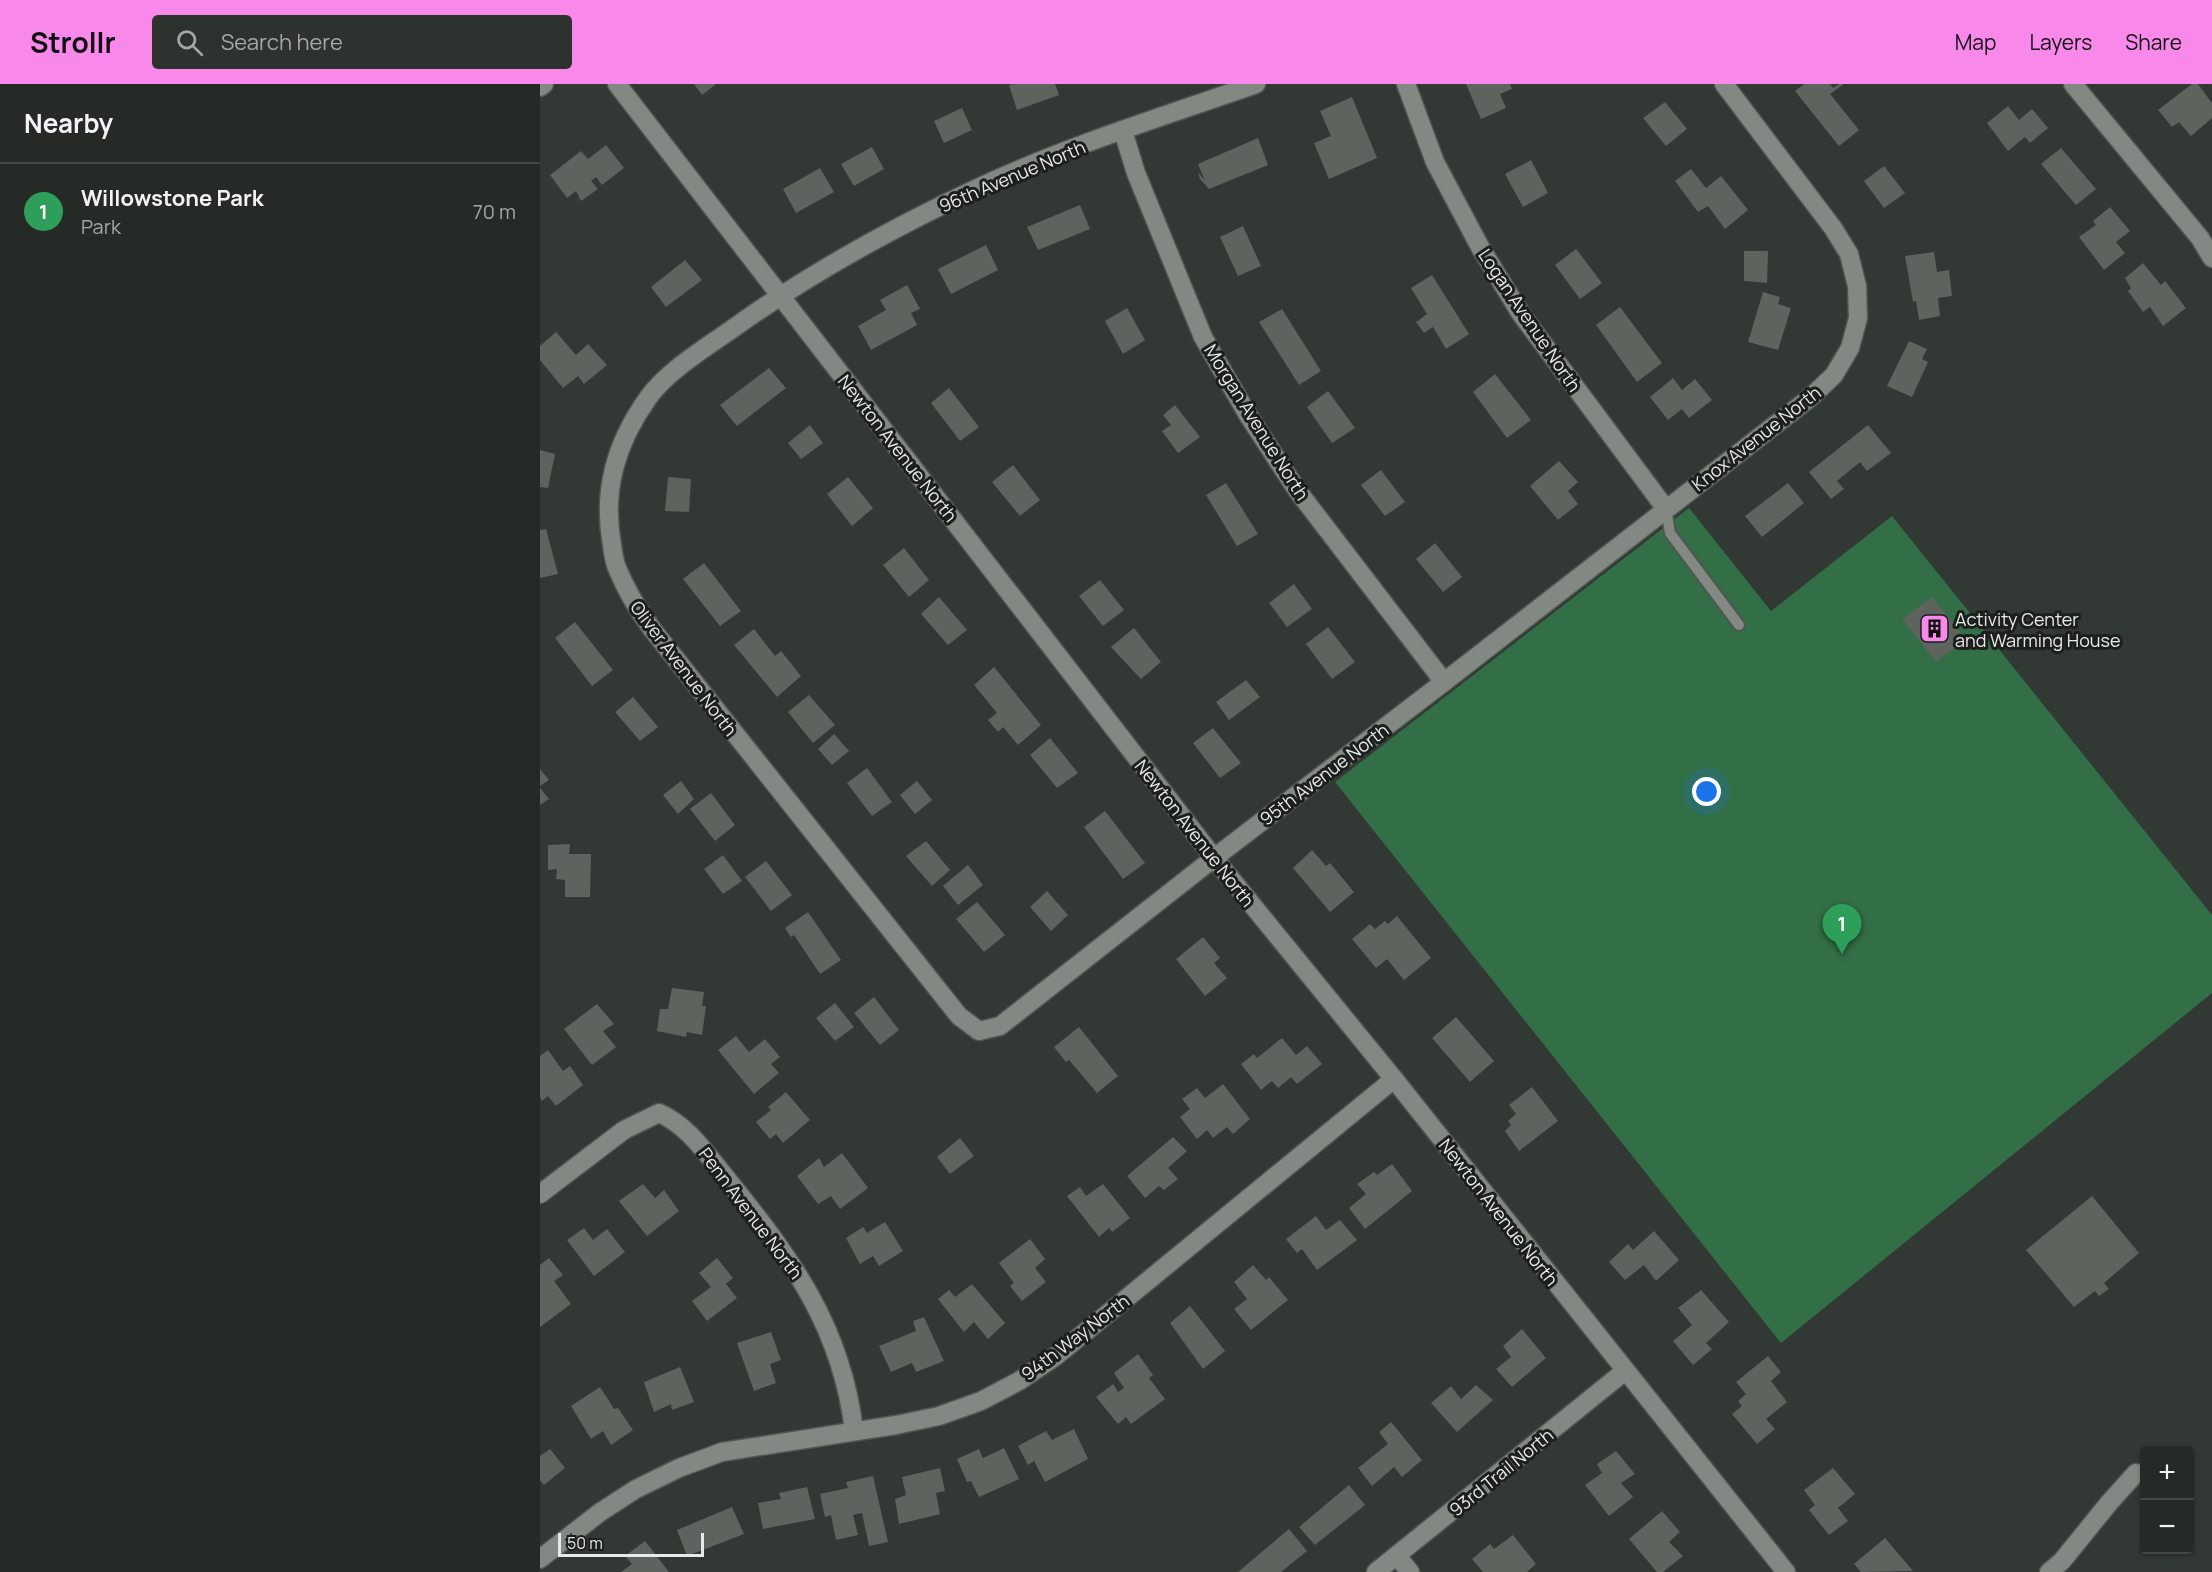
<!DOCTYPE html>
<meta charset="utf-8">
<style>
:root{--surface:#262a27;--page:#2e322f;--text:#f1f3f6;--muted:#a4a7a7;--line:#424644;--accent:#f888ea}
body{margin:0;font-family:Manrope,sans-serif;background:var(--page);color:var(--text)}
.controls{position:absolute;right:18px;bottom:18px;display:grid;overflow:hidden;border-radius:6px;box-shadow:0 2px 4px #0004}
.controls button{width:54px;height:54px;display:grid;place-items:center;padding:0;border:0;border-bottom:2px solid var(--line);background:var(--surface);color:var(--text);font:30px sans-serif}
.scale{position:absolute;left:18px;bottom:15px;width:146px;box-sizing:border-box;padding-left:6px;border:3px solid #e7ebe8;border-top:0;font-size:16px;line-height:21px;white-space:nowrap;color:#e7ebe8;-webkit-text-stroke:4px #1c1f1d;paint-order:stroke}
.you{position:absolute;left:1167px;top:708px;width:21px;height:21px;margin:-15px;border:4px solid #fff;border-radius:50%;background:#1a73e8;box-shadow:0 0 0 9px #1a73e833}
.badge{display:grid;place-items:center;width:39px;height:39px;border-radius:50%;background:var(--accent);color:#fff;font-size:20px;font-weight:700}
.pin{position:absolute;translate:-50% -50px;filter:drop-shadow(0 2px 3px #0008)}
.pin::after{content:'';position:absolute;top:32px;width:21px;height:18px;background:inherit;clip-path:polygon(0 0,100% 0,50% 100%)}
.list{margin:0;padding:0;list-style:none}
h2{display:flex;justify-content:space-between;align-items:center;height:78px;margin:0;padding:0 24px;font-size:26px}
h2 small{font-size:20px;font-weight:400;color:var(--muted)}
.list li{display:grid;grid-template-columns:39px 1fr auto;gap:18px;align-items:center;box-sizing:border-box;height:96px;padding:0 24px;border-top:2px solid var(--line)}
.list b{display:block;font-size:22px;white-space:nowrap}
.list p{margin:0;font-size:20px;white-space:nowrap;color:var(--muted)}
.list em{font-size:20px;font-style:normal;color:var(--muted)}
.icon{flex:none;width:33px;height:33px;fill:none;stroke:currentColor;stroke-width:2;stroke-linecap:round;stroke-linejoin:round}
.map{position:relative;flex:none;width:1672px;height:1488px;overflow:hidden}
header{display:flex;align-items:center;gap:36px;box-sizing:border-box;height:84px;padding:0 30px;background:var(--accent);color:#111}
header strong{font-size:28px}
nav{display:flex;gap:33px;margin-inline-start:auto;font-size:21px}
.search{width:420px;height:54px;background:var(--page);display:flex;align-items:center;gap:15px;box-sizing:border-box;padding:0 21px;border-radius:6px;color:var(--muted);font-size:22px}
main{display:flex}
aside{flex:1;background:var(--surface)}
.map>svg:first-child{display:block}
.green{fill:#336f46}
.building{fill:#5d645e}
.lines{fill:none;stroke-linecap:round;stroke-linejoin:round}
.lane-casing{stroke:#4f5550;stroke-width:14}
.street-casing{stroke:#4f5550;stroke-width:21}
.secondary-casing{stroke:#4f5550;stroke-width:21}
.lane{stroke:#828983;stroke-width:10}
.street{stroke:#828983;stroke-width:18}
.secondary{stroke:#828983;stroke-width:18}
.labels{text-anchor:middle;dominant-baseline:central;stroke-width:6;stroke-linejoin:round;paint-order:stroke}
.street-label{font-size:18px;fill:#e7ebe8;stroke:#1c1f1d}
.poi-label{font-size:18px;fill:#e7ebe8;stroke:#1c1f1d;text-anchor:start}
</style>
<header>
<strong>Strollr</strong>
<div class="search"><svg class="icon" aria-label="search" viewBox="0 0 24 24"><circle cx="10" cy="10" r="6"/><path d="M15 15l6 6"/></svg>Search here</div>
<nav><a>Map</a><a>Layers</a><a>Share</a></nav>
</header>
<main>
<aside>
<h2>Nearby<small></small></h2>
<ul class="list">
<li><span class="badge" style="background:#2e9e5b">1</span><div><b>Willowstone Park</b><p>Park</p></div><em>70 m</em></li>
</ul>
</aside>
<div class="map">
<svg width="1672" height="1488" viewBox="0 0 1672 1488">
<rect width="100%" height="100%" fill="#323834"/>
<polygon class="green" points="1149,424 1231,527 1352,432 1672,831 1672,909 1241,1259 795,698"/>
<g class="building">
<polygon points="154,0 176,0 162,11"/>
<polygon points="473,0 515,0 519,11 477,26 469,1"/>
<polygon points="926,0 970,0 972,5 960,10 966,24 941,35"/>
<polygon points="1264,0 1290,0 1293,4 1299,0 1304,0 1290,10 1319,46 1299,62 1255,7"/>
<polygon points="1652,0 1658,0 1672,19 1672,34 1651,52 1639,38 1632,43 1618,26"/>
<polygon points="812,13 837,74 789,95 774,59 791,52 780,27"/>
<polygon points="1125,18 1147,45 1126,62 1103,34"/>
<polygon points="1468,22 1479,36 1492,25 1508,44 1490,59 1485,53 1468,67 1447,39"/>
<polygon points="422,24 432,46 404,59 394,37"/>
<polygon points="718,54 728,81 669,105 660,95 658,88 665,97 658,80"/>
<polygon points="66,61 84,84 62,101 56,93 51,97 58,105 41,117 36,107 27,114 10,91 41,67 48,75"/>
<polygon points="332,63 344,85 314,102 301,80"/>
<polygon points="1521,64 1556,105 1536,121 1501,80"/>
<polygon points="991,76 1008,109 983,123 965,90"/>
<polygon points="1344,82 1365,109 1344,124 1324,97"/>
<polygon points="280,84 294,108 256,129 243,105"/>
<polygon points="1151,85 1166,104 1181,92 1208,126 1185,145 1168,122 1158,128 1135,97"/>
<polygon points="540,121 550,145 498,166 487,143"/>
<polygon points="1570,123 1590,147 1576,158 1585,169 1564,186 1539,153 1556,141 1553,137"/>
<polygon points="703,142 721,182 698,192 680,153"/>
<polygon points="446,161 458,186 411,210 398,185"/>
<polygon points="1036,165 1062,199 1040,215 1015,181"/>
<polygon points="1204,167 1228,167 1227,199 1204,197"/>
<polygon points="1394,168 1397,188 1409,186 1412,212 1398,214 1400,232 1379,236 1376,217 1373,218 1365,172"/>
<polygon points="145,176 162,196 126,223 111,203"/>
<polygon points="1603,179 1621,201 1625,197 1646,224 1623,242 1610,223 1603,228 1588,207 1591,204 1585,194"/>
<polygon points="892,191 929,250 906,265 893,243 884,249 876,238 887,230 871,204"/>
<polygon points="367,201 380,225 371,229 377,241 331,266 318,242 346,226 340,216"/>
<polygon points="1223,208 1240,213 1238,220 1251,224 1238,266 1208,258"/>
<polygon points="1080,223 1122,279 1097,298 1056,241"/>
<polygon points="587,224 605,256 583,270 565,237"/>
<polygon points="742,225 781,287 759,301 719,238"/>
<polygon points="16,248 36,271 48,260 67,281 44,300 38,292 23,304 0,276 0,262"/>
<polygon points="1369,257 1387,265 1382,275 1388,278 1372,313 1347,302"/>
<polygon points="229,284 246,304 197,342 180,321"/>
<polygon points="955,290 991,336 967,354 933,308"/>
<polygon points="1133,294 1142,306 1155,295 1172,316 1149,334 1142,325 1128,336 1110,313"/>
<polygon points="409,304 439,343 420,357 391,319"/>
<polygon points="788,307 815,344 792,359 767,323"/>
<polygon points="635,321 660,353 638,369 622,347 631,341 623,331"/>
<polygon points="270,341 283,359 261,375 248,359"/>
<polygon points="1328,341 1351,369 1327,387 1320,378 1297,397 1304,405 1291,415 1269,388"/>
<polygon points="0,366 15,370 8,404 0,403"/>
<polygon points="1019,377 1038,398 1028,407 1038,420 1018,436 990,402"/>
<polygon points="473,381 500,416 480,432 452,398"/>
<polygon points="841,386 865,418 845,432 821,401"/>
<polygon points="128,393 151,395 149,428 125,427"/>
<polygon points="308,393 333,424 312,442 287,410"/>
<polygon points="686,399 718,450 697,462 666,411"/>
<polygon points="1248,399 1264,419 1222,453 1205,432"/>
<polygon points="6,445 18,490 0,494 0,446"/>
<polygon points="895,459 922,493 903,508 876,475"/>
<polygon points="364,464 389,496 369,513 343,481"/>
<polygon points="164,479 201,527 180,542 143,495"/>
<polygon points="560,496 584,526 563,542 539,512"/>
<polygon points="754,500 772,525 747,543 729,519"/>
<polygon points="399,513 427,546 408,561 381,530"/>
<polygon points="1392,513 1426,555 1396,578 1362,535"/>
<polygon points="35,538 73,586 52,602 15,554"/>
<polygon points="788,543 815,578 792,595 766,560"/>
<polygon points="594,544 621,578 601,595 571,563"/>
<polygon points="214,545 235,572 241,567 261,592 237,613 194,561"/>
<polygon points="454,583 501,641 478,661 463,643 458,648 448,636 457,629 434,601"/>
<polygon points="706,596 720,613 689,636 676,618"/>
<polygon points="269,611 295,641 273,659 248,628"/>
<polygon points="93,613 118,643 100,657 75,628"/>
<polygon points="673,644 701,679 680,694 653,659"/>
<polygon points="294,650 309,667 292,681 278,665"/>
<polygon points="510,654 538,689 517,704 490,671"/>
<polygon points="327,684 352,718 332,732 307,699"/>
<polygon points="0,685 9,696 0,702"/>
<polygon points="141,697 154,715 138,730 123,711"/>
<polygon points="377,697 392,716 375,730 360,711"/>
<polygon points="0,704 9,715 0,721"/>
<polygon points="171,709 195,741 175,757 150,725"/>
<polygon points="565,727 605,779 583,795 544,743"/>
<polygon points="386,757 410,786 392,802 366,772"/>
<polygon points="30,760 29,770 51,770 50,813 25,813 25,796 16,795 17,785 8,786 8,761"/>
<polygon points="772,766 786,782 790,779 814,808 790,828 753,784"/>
<polygon points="183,771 202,797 183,810 164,785"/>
<polygon points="226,777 252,811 231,827 205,793"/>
<polygon points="428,781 443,801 418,821 403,802"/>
<polygon points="507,807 528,831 511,847 490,823"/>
<polygon points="437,818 465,851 444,868 416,835"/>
<polygon points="268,828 301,876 280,890 254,851 251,853 245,844"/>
<polygon points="857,832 891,874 864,896 847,875 836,884 812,855 830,840 835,845 845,837 848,840"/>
<polygon points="663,853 680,874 674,879 687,894 665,912 636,875"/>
<polygon points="132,904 164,908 162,922 166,922 162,951 147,948 146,953 117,947 120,925 128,925"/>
<polygon points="334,913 359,946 340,961 314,929"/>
<polygon points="295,919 314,943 295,957 276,934"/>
<polygon points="57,920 74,940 63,947 76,963 52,981 24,945"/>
<polygon points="916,933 954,977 930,998 892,954"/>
<polygon points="539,943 578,992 557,1009 529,976 526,978 514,963"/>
<polygon points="196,952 209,968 225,955 240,973 231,980 239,989 214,1010 178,966"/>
<polygon points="742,954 756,971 767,962 782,980 757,1000 751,993 738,1004 732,997 721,1006 701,980 714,970 717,974"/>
<polygon points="8,966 23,987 30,982 43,1001 16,1022 8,1012 2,1017 0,1013 0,972"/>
<polygon points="683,1000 710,1035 693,1050 687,1043 673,1054 667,1046 657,1055 640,1033 650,1025 642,1015 657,1004 665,1014"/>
<polygon points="992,1003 1018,1037 979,1067 965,1047 971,1041 968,1037 976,1030 969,1021"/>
<polygon points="246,1008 270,1036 243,1059 236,1050 230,1055 216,1038 231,1026 228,1023"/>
<polygon points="633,1053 647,1067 628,1084 638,1095 624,1106 619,1102 605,1114 587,1092"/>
<polygon points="420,1054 434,1072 410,1090 397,1073"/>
<polygon points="302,1069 328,1104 300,1125 291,1112 278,1120 257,1092 279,1074 284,1083"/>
<polygon points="852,1080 872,1107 825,1145 809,1124 826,1110 817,1100 834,1088 837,1091"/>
<polygon points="103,1100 115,1114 124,1106 139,1127 107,1152 79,1117"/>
<polygon points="563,1100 590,1134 572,1148 569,1144 559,1153 527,1112 540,1103 546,1112"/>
<polygon points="1552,1112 1599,1169 1564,1199 1569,1205 1559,1212 1555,1207 1534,1223 1486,1166"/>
<polygon points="776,1132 786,1146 800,1136 817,1156 777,1186 762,1165 757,1169 746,1155"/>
<polygon points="345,1138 363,1167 339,1182 333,1172 320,1180 306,1154 323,1143 327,1149"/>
<polygon points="44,1144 53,1156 67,1145 85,1168 54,1192 27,1156"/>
<polygon points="1114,1147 1139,1176 1116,1197 1104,1181 1085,1196 1069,1178 1088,1160 1093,1166"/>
<polygon points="490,1155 505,1175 495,1184 506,1198 482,1217 470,1202 474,1199 459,1179"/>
<polygon points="9,1174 23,1191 14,1197 31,1220 0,1243 0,1181"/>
<polygon points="177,1174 193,1194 186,1200 197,1214 167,1237 152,1217 171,1203 159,1189"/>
<polygon points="713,1181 726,1196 729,1193 748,1216 711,1246 694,1225 707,1215 694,1198"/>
<polygon points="432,1200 465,1239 448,1255 434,1238 424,1248 398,1215 409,1206 415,1213"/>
<polygon points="1161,1206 1189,1238 1166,1259 1172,1265 1153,1281 1133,1257 1152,1241 1138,1224"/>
<polygon points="650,1222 685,1267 663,1285 630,1239"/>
<polygon points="384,1233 404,1277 376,1288 372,1279 351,1288 339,1262 376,1247 373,1237"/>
<polygon points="982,1245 1006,1274 972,1303 956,1285 971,1273 963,1262"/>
<polygon points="231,1248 241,1276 230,1280 236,1299 214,1307 197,1259"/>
<polygon points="598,1270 613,1291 609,1294 625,1315 591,1340 586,1333 578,1340 556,1313 573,1300 578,1308 584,1304 574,1289"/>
<polygon points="1228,1272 1241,1288 1231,1297 1247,1318 1226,1335 1235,1345 1217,1360 1192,1330 1202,1322 1198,1317 1206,1310 1196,1298"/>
<polygon points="140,1283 154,1318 132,1326 131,1320 114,1328 104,1298"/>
<polygon points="936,1301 953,1316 917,1348 891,1319 911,1302 921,1315"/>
<polygon points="60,1303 74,1325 78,1324 93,1346 71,1361 63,1347 51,1355 31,1322"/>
<polygon points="851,1338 882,1376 862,1393 854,1383 832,1402 818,1384 848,1360 839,1348"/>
<polygon points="534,1345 548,1375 505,1398 494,1377 488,1381 478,1362 506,1347 512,1356"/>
<polygon points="464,1364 479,1395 439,1413 431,1397 427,1398 417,1375 439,1365 443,1374"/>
<polygon points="10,1365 25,1384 4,1401 0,1396 0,1372"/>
<polygon points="1076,1367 1095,1390 1081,1399 1093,1413 1069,1432 1045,1401 1062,1389 1057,1380"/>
<polygon points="400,1384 405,1407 396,1409 400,1430 359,1440 355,1415 366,1411 362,1393"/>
<polygon points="1293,1384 1315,1410 1298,1424 1308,1437 1289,1451 1269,1426 1275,1421 1264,1406"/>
<polygon points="333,1392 348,1458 329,1462 322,1429 313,1431 318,1451 296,1456 291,1431 285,1433 280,1410 308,1404 306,1398"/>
<polygon points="809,1401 825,1421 775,1461 759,1443"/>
<polygon points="267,1403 275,1435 223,1445 218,1419 241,1415 239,1409"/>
<polygon points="192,1423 204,1450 147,1472 137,1446"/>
<polygon points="1122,1427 1140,1448 1129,1458 1143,1472 1123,1488 1117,1488 1089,1455"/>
<polygon points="749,1445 767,1467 741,1488 698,1488"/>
<polygon points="973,1451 996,1480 987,1488 943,1488 932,1475 950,1460 954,1465"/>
<polygon points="1345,1454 1373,1487 1321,1488 1314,1480"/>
<polygon points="105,1457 129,1488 81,1488 92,1480 85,1472"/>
</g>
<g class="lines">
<defs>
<polyline id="lane" points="1126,425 1130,449 1199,541"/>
<g id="street">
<polyline points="77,0 674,774 854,995 1246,1488"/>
<path d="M716 0C625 32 530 61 442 102 356 142 272 188 195 243 168 262 127 287 108 314 76 359 62 406 72 461 73 468 74 477 77 484 86 506 98 526 112 545L419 932 439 947 460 942 674 774 904 598 1271 313 1294 291 1310 264 1318 234 1317 202 1309 170 1293 144 1184 0"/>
<polyline points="866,0 895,78 940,163 981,230 1126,425"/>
<polyline points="1533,0 1660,154 1672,174"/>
<polyline points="583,47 596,89 663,253 708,331 757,406 904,598"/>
<path d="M0 1110 84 1046 119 1029C149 1042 167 1071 187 1095 251 1174 302 1243 314 1347"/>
<polyline points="857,1472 870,1488"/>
<polyline points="0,1475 59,1429 96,1405 139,1384 182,1368 356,1341 399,1332 441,1317 479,1297 516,1272 854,995"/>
<polyline points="836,1488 1085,1287"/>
<polyline points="1509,1488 1522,1477 1569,1419 1596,1389"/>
</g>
<polyline id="secondary" points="0,3 4,0"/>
</defs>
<use href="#lane" class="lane-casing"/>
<use href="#street" class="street-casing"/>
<use href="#secondary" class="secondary-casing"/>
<use href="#lane" class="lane"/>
<use href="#street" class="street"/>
<use href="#secondary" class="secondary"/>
</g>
<defs>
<symbol id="building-square" viewBox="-11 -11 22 22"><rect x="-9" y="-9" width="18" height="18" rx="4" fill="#f888ea" stroke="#1c1f1d"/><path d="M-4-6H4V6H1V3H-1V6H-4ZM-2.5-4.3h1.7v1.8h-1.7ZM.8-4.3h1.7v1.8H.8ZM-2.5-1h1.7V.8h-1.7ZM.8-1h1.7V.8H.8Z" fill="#111"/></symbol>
</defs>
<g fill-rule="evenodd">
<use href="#building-square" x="1378" y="528" width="33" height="33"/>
</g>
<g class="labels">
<g class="street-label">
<text transform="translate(472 92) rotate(-23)">96th Avenue North</text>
<text transform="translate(990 236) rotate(56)">Logan Avenue North</text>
<text transform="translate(717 338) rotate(58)">Morgan Avenue North</text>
<text transform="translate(1216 354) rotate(-38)">Knox Avenue North</text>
<text transform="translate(358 364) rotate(52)">Newton Avenue North</text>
<text transform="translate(144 584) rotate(53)">Oliver Avenue North</text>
<text transform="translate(784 690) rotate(-37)">95th Avenue North</text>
<text transform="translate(655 749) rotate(52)">Newton Avenue North</text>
<text transform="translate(959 1128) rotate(52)">Newton Avenue North</text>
<text transform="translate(211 1129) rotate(53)">Penn Avenue North</text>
<text transform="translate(535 1253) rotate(-37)">94th Way North</text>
<text transform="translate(961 1388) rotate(-39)">93rd Trail North</text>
</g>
<g class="poi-label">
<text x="1415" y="535">Activity Center<tspan x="1415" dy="21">and Warming House</tspan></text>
</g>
</g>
</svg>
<div class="controls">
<button>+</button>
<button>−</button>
</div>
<div class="scale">50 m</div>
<div class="you"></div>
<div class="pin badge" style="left:1302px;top:870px;background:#2e9e5b">1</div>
</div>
</main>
